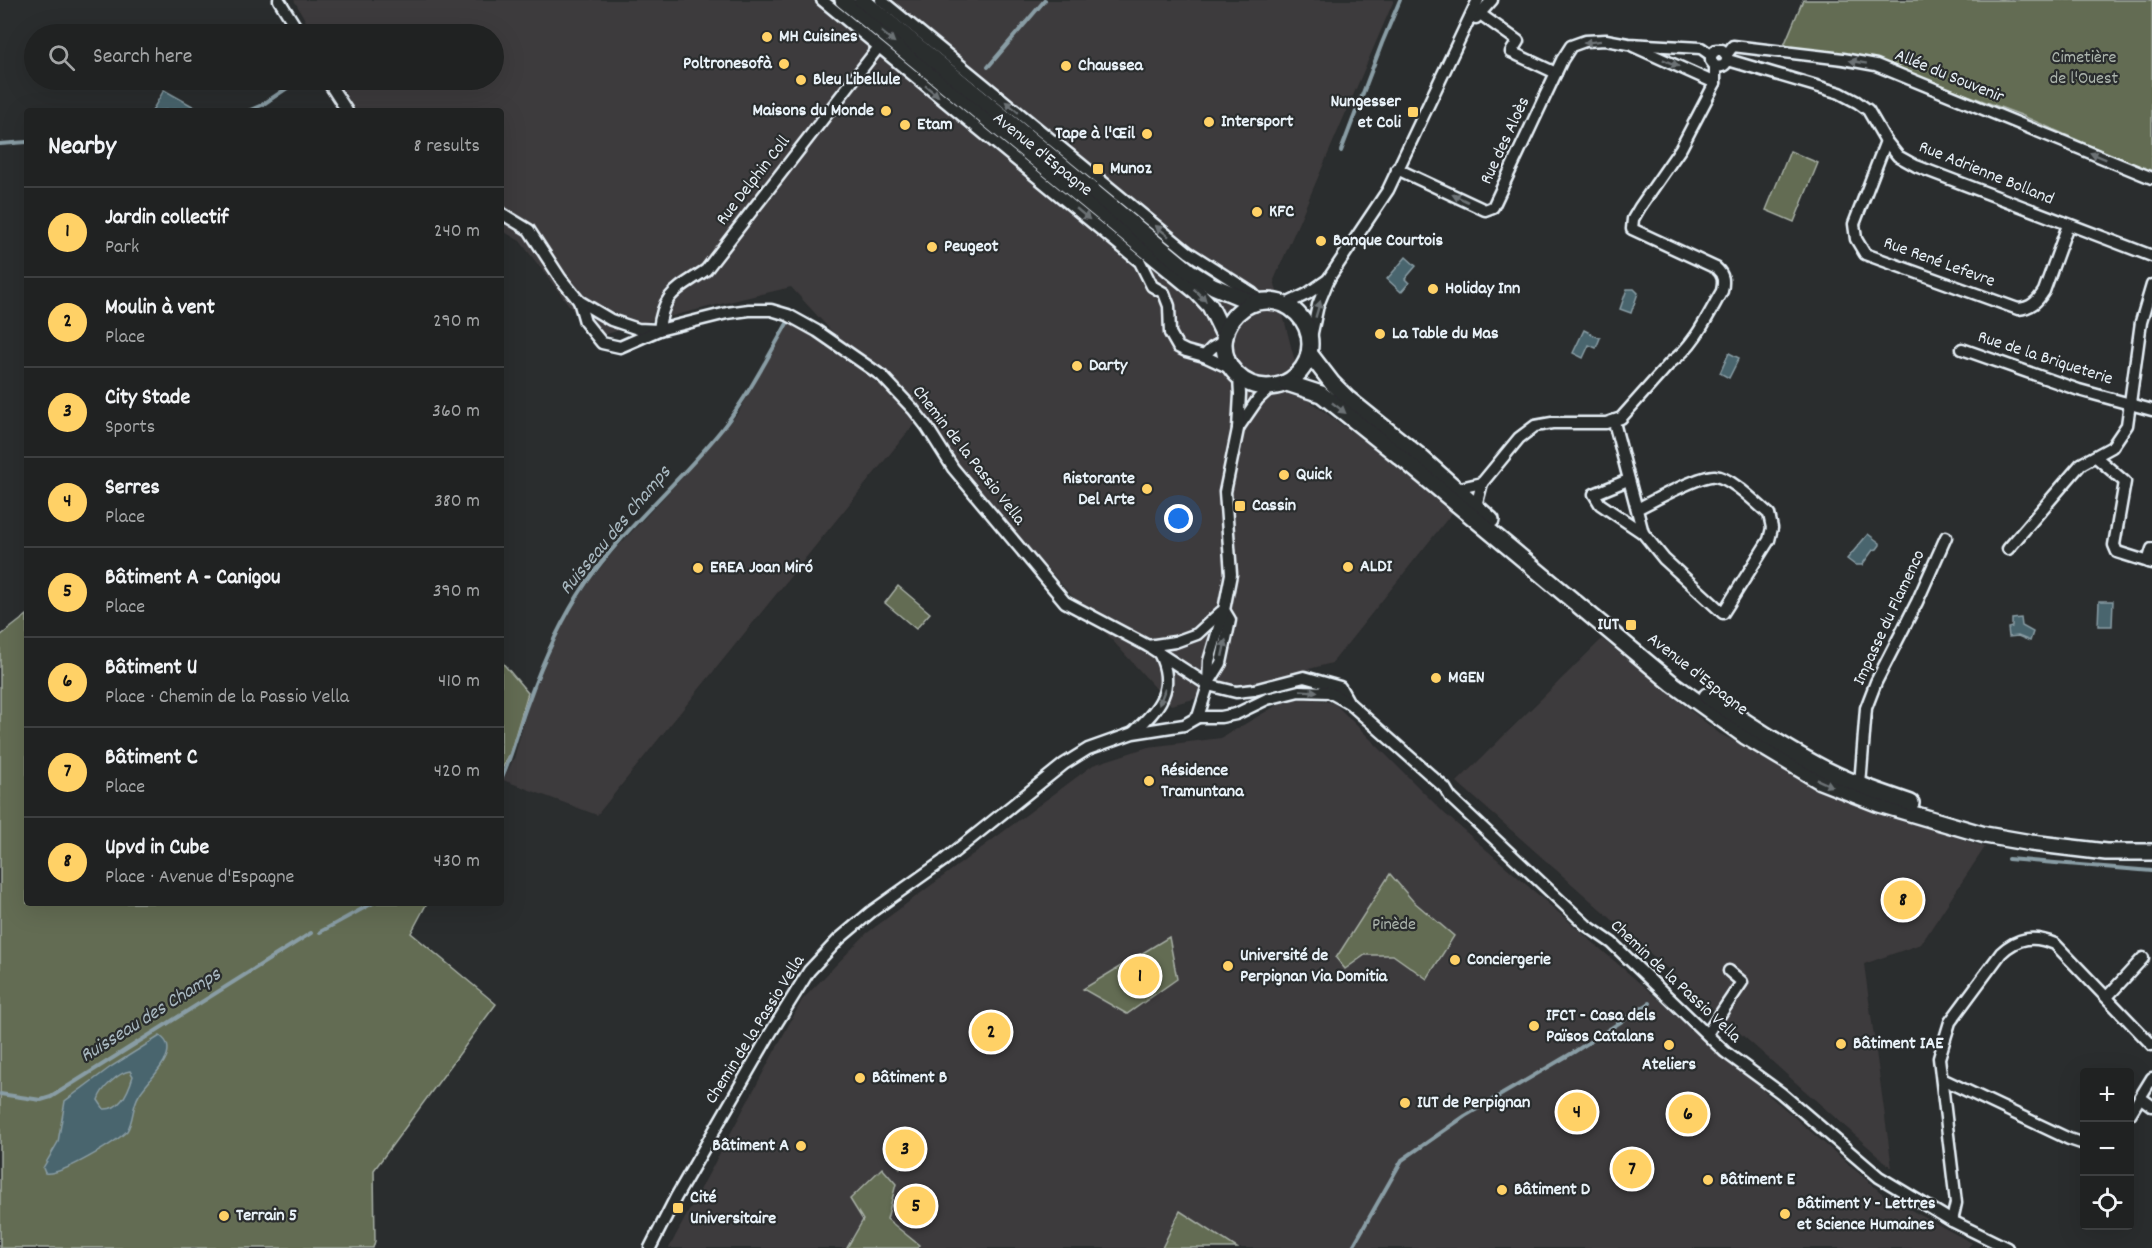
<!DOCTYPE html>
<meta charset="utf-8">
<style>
:root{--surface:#202222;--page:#2d2f2f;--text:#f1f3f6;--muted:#a2a4a5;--line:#3d3f40;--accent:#ffd166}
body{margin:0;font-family:Dekko,sans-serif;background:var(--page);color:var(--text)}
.controls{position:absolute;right:18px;bottom:18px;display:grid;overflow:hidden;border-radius:6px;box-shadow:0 6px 24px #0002}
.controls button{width:54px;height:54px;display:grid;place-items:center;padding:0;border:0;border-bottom:2px solid var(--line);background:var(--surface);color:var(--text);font:30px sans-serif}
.you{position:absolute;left:1179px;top:519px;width:21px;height:21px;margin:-15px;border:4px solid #fff;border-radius:50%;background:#1a73e8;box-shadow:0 0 0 9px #1a73e833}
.badge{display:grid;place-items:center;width:39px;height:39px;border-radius:50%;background:var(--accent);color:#111;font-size:20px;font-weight:700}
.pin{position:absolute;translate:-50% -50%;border:3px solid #fff;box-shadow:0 2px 6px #0006}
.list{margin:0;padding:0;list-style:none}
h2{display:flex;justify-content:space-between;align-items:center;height:78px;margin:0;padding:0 24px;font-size:26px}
h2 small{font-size:20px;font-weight:400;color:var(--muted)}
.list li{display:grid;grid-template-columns:39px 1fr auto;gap:18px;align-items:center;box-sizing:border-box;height:90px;padding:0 24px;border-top:2px solid var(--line)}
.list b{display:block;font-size:22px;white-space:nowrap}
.list p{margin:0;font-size:20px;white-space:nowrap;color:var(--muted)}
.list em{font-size:20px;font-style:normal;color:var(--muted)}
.icon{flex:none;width:33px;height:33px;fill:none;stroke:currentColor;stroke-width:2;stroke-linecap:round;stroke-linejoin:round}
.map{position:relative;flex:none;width:2152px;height:1248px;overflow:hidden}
.search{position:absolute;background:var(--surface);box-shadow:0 6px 24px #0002;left:24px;top:24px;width:480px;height:66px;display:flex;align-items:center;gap:15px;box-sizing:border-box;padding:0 21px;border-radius:33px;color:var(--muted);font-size:22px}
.panel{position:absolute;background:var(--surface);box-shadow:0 6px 24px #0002;left:24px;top:108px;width:480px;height:798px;border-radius:6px}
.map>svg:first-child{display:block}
.built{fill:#3d3a3c}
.green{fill:#636c52;stroke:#a6aea5;stroke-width:1.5}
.water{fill:#4a656e;stroke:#899da5;stroke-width:1.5;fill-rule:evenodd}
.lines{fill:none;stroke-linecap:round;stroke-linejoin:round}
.stream{stroke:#899da5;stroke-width:4}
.street-casing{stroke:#e8f1f8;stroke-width:15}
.secondary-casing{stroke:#e8f1f8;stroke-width:20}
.street{stroke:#2a2d2e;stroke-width:10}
.secondary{stroke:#2a2d2e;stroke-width:15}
.oneway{fill:#6c7275}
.poi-dot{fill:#ffd166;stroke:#2a2d2e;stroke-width:2}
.labels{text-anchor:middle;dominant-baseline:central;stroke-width:4.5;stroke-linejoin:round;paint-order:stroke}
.poi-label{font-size:18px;font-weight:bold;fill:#e8f1f8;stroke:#2a2d2e;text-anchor:start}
.park-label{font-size:18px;fill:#acb5ad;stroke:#2a2d2e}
.street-label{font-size:18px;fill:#e8f1f8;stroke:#2a2d2e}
.water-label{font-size:20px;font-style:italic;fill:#a9b9c1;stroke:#2a2d2e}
</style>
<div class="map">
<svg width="2152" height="1248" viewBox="0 0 2152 1248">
<rect width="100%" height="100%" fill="#2a2d2e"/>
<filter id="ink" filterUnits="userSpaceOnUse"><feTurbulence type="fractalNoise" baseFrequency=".0167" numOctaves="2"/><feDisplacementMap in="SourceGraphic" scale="12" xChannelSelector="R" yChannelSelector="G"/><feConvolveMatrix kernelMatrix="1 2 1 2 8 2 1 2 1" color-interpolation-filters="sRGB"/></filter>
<g filter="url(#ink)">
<g class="built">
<polygon points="294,0 1394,0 1274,280 1304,397 1456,508 1332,663 1171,705 915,423 597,815 503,780 514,758 530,700 560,629 587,585 613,552 677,483 738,413 790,321 879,383 791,287 639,324 594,338 520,241 501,230 501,111 355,111 338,80 494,80 494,34 313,34"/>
<polygon points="1602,639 1720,734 1865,806 1985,847 1921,944 1864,964 1892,1168 1457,782"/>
<polygon points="1310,698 1334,703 1444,813 1885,1196 1972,1243 1967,1248 669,1248 802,1000 867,933 1093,765 1148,747 1221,738 1284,701"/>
</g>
<g class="green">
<polygon points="1803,0 2152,0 2152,173 2021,115 1877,61 1783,48"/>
<polygon points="1790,151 1818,163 1794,222 1766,210"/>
<polygon points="898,586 930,613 916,629 885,603"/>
<polygon points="27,615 27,903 427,903 411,933 496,1004 374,1170 375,1241 373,1248 0,1248 0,636"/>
<polygon points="501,661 528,693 510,753 501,771"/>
<polygon points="1390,874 1413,901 1454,936 1427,979 1393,955 1365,955 1345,969 1336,958"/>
<polygon points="1169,937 1177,979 1127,1014 1083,989"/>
<polygon points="911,1130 924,1142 900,1168 887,1156"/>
<polygon points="882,1168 896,1184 887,1219 919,1245 918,1248 847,1248 863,1220 850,1199"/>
<polygon points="1180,1211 1237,1248 1162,1248"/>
</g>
<g class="water">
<polygon points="164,90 196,108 152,111"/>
<polygon points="1406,257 1416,266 1405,279 1409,283 1401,292 1387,279"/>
<polygon points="1627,289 1634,289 1638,293 1631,313 1620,309"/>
<polygon points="1584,330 1600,338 1596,348 1589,345 1583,358 1573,353"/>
<polygon points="1729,353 1739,358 1729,378 1720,373"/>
<polygon points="1868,534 1880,543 1880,545 1877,549 1873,550 1862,565 1855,565 1847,559"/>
<polygon points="2099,601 2113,601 2112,626 2098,626"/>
<polygon points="2021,618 2022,626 2033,632 2030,641 2018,636 2009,637 2008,628 2012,627 2012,619"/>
<path d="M160 1036C184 1052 147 1080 139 1095 132 1106 134 1120 127 1131 115 1143 61 1176 45 1173L43 1168 58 1142 65 1101 112 1066ZM130 1071 133 1076C129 1090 121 1110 104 1109L98 1100C101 1089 119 1072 130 1071Z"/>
</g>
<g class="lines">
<g class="stream">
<polyline points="988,67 1045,0"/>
<polyline points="248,111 262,105 293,84"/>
<polyline points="0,144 27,142"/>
<polyline points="1341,151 1382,43 1400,0"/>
<path d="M501 779C513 754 518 728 528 702 543 660 561 620 586 583 625 527 679 483 722 429 748 396 768 357 789 320"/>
<polyline points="2008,859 2152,871"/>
<polyline points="320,932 373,903"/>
<polyline points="0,1094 41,1100 51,1097 311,933"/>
<polyline points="1352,1248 1402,1160 1465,1116 1574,1052 1650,1003"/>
</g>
<defs>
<g id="street">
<polyline points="279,0 300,34"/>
<polyline points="822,0 1140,262 1152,286 1164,293 1169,306 1170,333 1178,347 1186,351 1204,356 1232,369"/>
<polyline points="881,0 1188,252 1252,293 1261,302"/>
<polyline points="1480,14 1518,41 1511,52 1556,73"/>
<polyline points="1476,18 1492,0"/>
<polyline points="1633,46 1715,83"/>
<polyline points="1727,54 1733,46 1843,59 1876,65 2152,178"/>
<polyline points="1728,60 1840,93 1857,102 1868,110 1886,141 1898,156 1916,166 2152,256"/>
<polyline points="327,80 347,111"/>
<path d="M1886 141 1854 224 1856 239 1865 254 2018 309C2031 308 2037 302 2044 291L2068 225"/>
<polyline points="1397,169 1485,210 1493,207 1562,60 1571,46 1585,41 1606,40 1628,44 1701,48 1711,55"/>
<polyline points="501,213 529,230 561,279 579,301 611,320 638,329 659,330 727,313 749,310 771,310 788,315 817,331 882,376 913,409 927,427 953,468 1065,602 1148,646 1208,685 1236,692 1254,690 1304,677 1340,687 1349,703"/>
<path d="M579 301 585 322 602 343 620 347 659 330C663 292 677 290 706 270L878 48"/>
<polyline points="1284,305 1307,294 1329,279"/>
<polyline points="1310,342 1318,305 1329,278 1388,190 1478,0"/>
<polyline points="1962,349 2079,390 2152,410"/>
<polyline points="1204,356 1212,348 1224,341"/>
<path d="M1614 422 1643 533 1664 559 1723 613 1769 540 1772 528 1769 514C1756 503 1732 478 1715 476 1702 474 1651 502 1637 509"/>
<polyline points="1238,428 1258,399 1270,388"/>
<polyline points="2096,457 2125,482 2114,545 2117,552 2152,563"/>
<polyline points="1628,480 1594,494 1600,504 1643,533"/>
<path d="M1482 483 1519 438 1535 426 1552 423H1606L1621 418 1671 362C1695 345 1708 315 1722 291 1724 281 1724 275 1716 268L1632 229 1633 219 1640 207 1681 148 1715 83V66L1711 61V55L1716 50H1722C1731 58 1727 69 1715 66"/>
<polyline points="1456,489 1482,483 1476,506"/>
<polyline points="2008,549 2081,464 2112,447 2127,425 2141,322 2152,285"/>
<polyline points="2148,562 2152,549"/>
<polyline points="1148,646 1175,642 1197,634 1221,612"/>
<polyline points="1208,684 1221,663 1230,620 1224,610"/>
<polyline points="1198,717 1208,685 1209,661 1224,610 1231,574 1225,492 1238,429 1240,394 1239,377"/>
<path d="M1134 732C1159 708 1177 689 1159 653"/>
<polyline points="1860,785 1866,708 1876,682 1917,602 1946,537"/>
<polyline points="2107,997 2143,958"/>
<polyline points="1707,1034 1742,982 1729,971"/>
<polyline points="1942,1079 2069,1139 2084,1144"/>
<polyline points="2141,1098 2152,1106"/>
<polyline points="2130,1114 2152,1078"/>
<path d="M1952 1221 1956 1203 1939 1058 1950 1022 2001 953C2018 937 2034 935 2055 944L2152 1045"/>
<polyline points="650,1248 676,1197 768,1037 809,971 839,939 871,912 943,861 1064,764 1088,749 1133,733 1184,725 1198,717 1221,717 1236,714 1267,699 1299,691 1329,692 1349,703 1445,788 1451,798 1586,925 1612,943 1725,1052 1781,1093 1879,1177 1952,1221 2007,1248"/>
</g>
<g id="secondary">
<polyline points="843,0 1196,291 1210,306 1225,337"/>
<polyline points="862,0 1189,271 1213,286 1254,303"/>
<circle cx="1267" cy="344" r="43"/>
<polyline points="1309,353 1332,383 1347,398 1417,454 1491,520"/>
<polyline points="1287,383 1321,394 1409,464 1673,684 1745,736 1820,781 1879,804 1985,835 2031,843 2106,852 2152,852"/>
<path d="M1707 696C1743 721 1778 744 1817 765 1846 781 1879 792 1911 803"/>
</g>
</defs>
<use href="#street" class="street-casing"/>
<use href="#secondary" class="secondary-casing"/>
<use href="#street" class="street"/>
<use href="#secondary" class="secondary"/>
</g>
<defs><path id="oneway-solid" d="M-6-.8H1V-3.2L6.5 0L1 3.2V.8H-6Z" transform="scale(1.5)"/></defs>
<g class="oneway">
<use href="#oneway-solid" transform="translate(888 37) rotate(39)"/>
<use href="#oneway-solid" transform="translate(1592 42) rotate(173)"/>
<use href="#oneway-solid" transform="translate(1858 62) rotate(-170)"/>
<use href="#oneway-solid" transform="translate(1671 63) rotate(24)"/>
<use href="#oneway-solid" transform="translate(932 91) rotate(39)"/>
<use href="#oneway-solid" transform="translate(1012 107) rotate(-140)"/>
<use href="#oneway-solid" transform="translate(2098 156) rotate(-158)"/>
<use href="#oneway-solid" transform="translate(1460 198) rotate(-155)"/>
<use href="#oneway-solid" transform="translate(1083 214) rotate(40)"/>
<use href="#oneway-solid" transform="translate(1162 231) rotate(-141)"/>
<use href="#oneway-solid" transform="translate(1200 295) rotate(45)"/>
<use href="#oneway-solid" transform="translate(1318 309) rotate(-74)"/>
<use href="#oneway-solid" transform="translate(1339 408) rotate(38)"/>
<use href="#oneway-solid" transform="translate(1224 648) rotate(-78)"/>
<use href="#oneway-solid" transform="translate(1309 691) rotate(3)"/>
<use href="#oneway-solid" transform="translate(1162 697) rotate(111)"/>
<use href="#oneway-solid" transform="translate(1825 783) rotate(24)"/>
</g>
</g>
<g class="poi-dot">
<circle cx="767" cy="37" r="6"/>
<circle cx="784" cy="64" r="6"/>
<circle cx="1066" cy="66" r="6"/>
<circle cx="801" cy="80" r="6"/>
<circle cx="886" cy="111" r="6"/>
<rect x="1407" y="106" width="12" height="12" rx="3"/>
<circle cx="1209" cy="122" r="6"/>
<circle cx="905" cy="125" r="6"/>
<circle cx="1147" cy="134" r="6"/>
<rect x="1092" y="163" width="12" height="12" rx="3"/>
<circle cx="1257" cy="212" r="6"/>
<circle cx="1321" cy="241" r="6"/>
<circle cx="932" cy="247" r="6"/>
<circle cx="1433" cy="289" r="6"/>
<circle cx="1380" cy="334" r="6"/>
<circle cx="1077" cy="366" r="6"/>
<circle cx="1284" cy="475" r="6"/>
<circle cx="1147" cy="489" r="6"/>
<rect x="1234" y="500" width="12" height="12" rx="3"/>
<circle cx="1348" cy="567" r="6"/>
<circle cx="698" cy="568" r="6"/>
<rect x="1625" y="619" width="12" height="12" rx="3"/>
<circle cx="1436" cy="678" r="6"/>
<circle cx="1149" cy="781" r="6"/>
<circle cx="1455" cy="960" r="6"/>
<circle cx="1228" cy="966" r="6"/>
<circle cx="1534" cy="1026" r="6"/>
<circle cx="1841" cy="1044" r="6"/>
<circle cx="1669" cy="1045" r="6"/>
<circle cx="860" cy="1078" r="6"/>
<circle cx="1405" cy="1103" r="6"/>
<circle cx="801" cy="1146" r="6"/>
<circle cx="1708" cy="1180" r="6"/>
<circle cx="1502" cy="1190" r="6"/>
<rect x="672" y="1202" width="12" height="12" rx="3"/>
<circle cx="1785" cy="1214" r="6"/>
<circle cx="224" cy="1216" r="6"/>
</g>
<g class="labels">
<g class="poi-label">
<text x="779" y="37">MH Cuisines</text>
<text x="772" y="64" text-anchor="end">Poltronesofà</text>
<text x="1078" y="66">Chaussea</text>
<text x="813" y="80">Bleu Libellule</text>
<text x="1401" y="102" text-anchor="end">Nungesser<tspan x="1401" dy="21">et Coli</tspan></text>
<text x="874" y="111" text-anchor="end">Maisons du Monde</text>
<text x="1221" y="122">Intersport</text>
<text x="917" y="125">Etam</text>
<text x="1135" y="134" text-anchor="end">Tape à l'Œil</text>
<text x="1110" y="169">Munoz</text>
<text x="1269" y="212">KFC</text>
<text x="1333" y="241">Banque Courtois</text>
<text x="944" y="247">Peugeot</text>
<text x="1445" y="289">Holiday Inn</text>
<text x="1392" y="334">La Table du Mas</text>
<text x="1089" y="366">Darty</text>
<text x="1296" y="475">Quick</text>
<text x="1135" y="479" text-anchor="end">Ristorante<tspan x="1135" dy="21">Del Arte</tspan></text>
<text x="1252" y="506">Cassin</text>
<text x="1360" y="567">ALDI</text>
<text x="710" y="568">EREA Joan Miró</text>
<text x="1619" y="625" text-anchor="end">IUT</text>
<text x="1448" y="678">MGEN</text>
<text x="1161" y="771">Résidence<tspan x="1161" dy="21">Tramuntana</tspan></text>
<text x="1240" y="956">Université de<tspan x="1240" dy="21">Perpignan Via Domitia</tspan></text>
<text x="1467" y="960">Conciergerie</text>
<text x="1546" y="1016">IFCT - Casa dels<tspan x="1546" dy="21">Països Catalans</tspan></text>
<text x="1853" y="1044">Bâtiment IAE</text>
<text x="1669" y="1065" text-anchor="middle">Ateliers</text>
<text x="872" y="1078">Bâtiment B</text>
<text x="1417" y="1103">IUT de Perpignan</text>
<text x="789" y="1146" text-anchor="end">Bâtiment A</text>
<text x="1720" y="1180">Bâtiment E</text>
<text x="1514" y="1190">Bâtiment D</text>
<text x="690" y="1198">Cité<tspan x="690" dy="21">Universitaire</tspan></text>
<text x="1797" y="1204">Bâtiment Y - Lettres<tspan x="1797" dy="21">et Science Humaines</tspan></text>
<text x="236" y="1216">Terrain 5</text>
</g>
<g class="park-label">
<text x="2084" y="58">Cimetière<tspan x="2084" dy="21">de l'Ouest</tspan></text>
<text x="1394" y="925">Pinède</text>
</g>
<g class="street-label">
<text transform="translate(1949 77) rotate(22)">Allée du Souvenir</text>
<text transform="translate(1506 141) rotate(-65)">Rue des Aloès</text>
<text transform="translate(1042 155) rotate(39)">Avenue d'Espagne</text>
<text transform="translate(1986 174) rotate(22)">Rue Adrienne Bolland</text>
<text transform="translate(754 181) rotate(-52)">Rue Delphin Coll</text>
<text transform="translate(1939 263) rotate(20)">Rue René Lefevre</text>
<text transform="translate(2045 359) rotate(18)">Rue de la Briqueterie</text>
<text transform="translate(968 456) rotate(52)">Chemin de la Passio Vella</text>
<text transform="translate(1890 618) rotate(-65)">Impasse du Flamenco</text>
<text transform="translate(1697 675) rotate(38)">Avenue d'Espagne</text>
<text transform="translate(1675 982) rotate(43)">Chemin de la Passio Vella</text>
<text transform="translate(756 1030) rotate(-58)">Chemin de la Passio Vella</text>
</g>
<g class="water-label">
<text transform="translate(616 531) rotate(-50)">Ruisseau des Champs</text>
<text transform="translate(151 1016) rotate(-32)">Ruisseau des Champs</text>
</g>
</g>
</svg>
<div class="controls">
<button>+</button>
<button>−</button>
<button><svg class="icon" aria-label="locate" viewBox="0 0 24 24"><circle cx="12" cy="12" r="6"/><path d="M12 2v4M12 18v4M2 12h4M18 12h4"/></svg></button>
</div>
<div class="you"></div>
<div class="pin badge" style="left:1140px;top:976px">1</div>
<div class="pin badge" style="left:991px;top:1032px">2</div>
<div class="pin badge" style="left:905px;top:1149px">3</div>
<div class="pin badge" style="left:1577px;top:1112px">4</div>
<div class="pin badge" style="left:916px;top:1206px">5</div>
<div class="pin badge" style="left:1688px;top:1114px">6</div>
<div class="pin badge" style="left:1632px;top:1169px">7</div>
<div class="pin badge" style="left:1903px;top:900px">8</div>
<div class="search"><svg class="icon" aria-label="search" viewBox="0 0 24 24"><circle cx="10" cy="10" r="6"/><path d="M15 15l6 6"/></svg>Search here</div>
<section class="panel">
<h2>Nearby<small>8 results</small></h2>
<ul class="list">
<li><span class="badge">1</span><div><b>Jardin collectif</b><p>Park</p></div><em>240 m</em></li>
<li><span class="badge">2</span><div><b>Moulin à vent</b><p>Place</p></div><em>290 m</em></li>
<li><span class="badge">3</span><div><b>City Stade</b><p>Sports</p></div><em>360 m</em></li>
<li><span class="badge">4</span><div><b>Serres</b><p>Place</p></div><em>380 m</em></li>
<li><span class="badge">5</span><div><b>Bâtiment A - Canigou</b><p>Place</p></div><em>390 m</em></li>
<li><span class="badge">6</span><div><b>Bâtiment U</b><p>Place · Chemin de la Passio Vella</p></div><em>410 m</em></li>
<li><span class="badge">7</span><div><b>Bâtiment C</b><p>Place</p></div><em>420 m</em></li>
<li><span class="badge">8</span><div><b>Upvd in Cube</b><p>Place · Avenue d'Espagne</p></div><em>430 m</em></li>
</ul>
</section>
</div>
